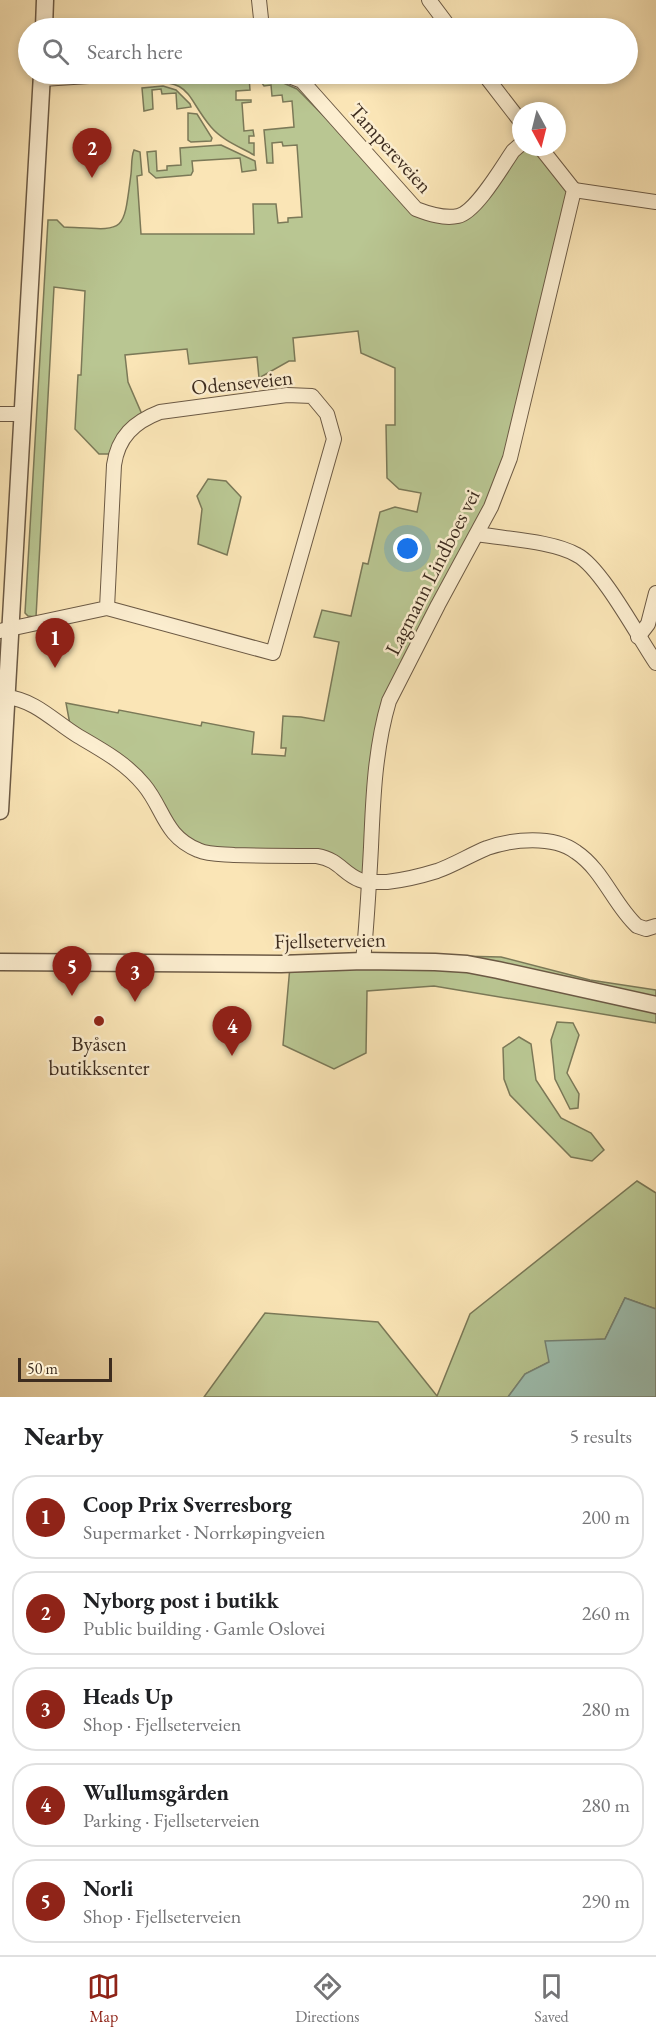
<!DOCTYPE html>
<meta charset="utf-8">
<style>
:root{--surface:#fff;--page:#f6f6f6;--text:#202124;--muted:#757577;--line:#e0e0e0;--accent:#8f2418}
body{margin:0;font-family:"EB Garamond",serif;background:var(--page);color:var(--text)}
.compass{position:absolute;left:512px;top:102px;width:54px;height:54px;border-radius:50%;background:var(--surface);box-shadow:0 3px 9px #0003;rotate:173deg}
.scale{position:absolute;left:18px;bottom:15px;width:94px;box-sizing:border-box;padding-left:6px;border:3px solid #3d2c1f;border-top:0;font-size:16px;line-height:21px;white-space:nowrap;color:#3d2c1f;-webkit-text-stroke:4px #fceed0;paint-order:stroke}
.you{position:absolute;left:408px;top:549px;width:21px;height:21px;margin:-15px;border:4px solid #fff;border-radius:50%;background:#1a73e8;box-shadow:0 0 0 9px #1a73e833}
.badge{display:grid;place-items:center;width:39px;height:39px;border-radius:50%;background:var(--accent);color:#fff;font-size:20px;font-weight:700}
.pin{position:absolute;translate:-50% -50px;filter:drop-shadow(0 2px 3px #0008)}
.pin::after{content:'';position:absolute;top:32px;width:21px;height:18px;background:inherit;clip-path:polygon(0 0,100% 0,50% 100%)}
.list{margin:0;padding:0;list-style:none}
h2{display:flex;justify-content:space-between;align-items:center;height:78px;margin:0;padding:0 24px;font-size:26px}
h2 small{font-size:20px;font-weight:400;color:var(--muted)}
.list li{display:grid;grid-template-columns:39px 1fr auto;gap:18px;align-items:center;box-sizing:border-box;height:84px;margin:0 12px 12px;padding:0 12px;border:2px solid var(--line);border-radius:24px}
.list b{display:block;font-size:22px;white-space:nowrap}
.list p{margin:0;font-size:20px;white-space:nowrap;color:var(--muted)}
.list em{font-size:20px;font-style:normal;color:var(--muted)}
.icon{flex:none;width:33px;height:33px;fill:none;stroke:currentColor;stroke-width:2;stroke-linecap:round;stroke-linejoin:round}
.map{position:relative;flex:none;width:656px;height:1397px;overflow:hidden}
.search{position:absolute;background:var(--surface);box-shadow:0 3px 9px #0003;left:18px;right:18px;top:18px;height:66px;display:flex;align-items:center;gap:15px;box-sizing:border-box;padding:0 21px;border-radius:33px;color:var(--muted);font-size:22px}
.sheet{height:558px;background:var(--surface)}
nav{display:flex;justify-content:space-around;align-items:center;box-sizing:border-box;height:84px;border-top:2px solid var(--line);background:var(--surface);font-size:16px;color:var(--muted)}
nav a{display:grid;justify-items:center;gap:3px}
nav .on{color:var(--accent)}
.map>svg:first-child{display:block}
.green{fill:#b9c692;stroke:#7b7958;stroke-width:1.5}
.water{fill:#9ebfb0;stroke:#778476;stroke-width:1.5}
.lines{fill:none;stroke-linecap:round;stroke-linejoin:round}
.minor-casing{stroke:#6c5a45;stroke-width:16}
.tertiary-casing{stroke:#6c5a45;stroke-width:19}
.minor{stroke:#fceed0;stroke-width:14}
.tertiary{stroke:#fceed0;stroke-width:16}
.poi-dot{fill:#8f2418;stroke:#fceed0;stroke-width:2}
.labels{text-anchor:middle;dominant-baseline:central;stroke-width:5;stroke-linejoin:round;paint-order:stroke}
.street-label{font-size:21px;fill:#3d2c1f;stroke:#fceed0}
.poi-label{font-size:21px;fill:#3d2c1f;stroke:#fceed0}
</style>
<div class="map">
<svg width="656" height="1397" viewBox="0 0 656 1397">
<rect width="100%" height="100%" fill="#fae5b6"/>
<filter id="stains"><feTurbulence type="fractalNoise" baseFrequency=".00333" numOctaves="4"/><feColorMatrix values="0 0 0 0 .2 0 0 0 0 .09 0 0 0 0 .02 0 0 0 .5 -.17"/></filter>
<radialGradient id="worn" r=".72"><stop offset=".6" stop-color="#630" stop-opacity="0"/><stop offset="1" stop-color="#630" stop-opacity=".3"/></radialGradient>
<g class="green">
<path d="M233 74H246L249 77 250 90 236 91V100H251V102L242 103 244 131 253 130 254 136H249V143H254V155C240 147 222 140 211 127 185 96 193 79 143 82Z"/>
<path d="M265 75 297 89 416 209 459 216 521 147H540L574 190 510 458 389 702 369 881 326 857 209 849 179 838 127 768 71 730 66 703 118 713 119 710 201 726 202 722 254 732 252 754 285 756 286 748H281L283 716 301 717 324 721 339 642 314 637 322 610 351 616 363 563 368 564 380 512 395 507 417 512 421 493 399 489 387 478 386 425H395V368L361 353 358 331 293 338 295 361H289L259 378 257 357 189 364 187 349 125 355 128 382 144 419 116 454H99L75 429 78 375H81L85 291 54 287 36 617 28 616 25 613 48 220H57L64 227C126 230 123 236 131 174 132 166 131 157 134 150L140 152 142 175 137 176 141 234H254L253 204H276L278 223 288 222V218L302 217 297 145 283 146 282 142 272 143 273 163H267L264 130 294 127 292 101 283 102 282 95 272 96 271 85 264 86 259 79 261 76Z"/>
<polygon points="163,86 176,90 190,104 191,107 177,109 176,93 162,94 161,89 152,90 153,109 144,111 142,88"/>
<polygon points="188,113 197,114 212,138 211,141 191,142 188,140"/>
<polygon points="221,145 255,161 256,170 242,172 240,158 192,161 193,171 191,175 156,178 149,172 147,152 156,151 157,171 167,170 167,166 181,165 180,148"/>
<polygon points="208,479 226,481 241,497 227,555 198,544 202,509 197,496"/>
<polygon points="373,954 501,957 590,980 656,990 656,1023 434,986 367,991 366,1053 334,1069 283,1045 291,955"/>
<polygon points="557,1022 573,1023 579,1035 567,1073 579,1094 578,1108 570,1109 555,1079 551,1040"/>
<polygon points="519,1037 531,1044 536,1080 561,1118 591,1133 604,1150 592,1161 571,1157 510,1095 504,1079 503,1048"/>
<polygon points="637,1181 656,1193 656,1309 625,1298 605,1339 577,1341 549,1362 525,1374 508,1397 204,1397 265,1313 378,1322 437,1396 470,1314"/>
</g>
<polygon class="water" points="625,1298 656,1309 656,1397 508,1397 525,1374 549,1362 545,1341 605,1339"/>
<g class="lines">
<defs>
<g id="minor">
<polyline points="259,0 262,28"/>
<polyline points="429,0 450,28"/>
<path d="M284 74 302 81 416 209C429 214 444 219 458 216 476 212 502 167 513 151L521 144"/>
<polyline points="484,74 521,122"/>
<polyline points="42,79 120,74"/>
<polyline points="574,190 656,202"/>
<polyline points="0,414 22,414"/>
<path d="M477 534C505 539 553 541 577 555 601 567 639 638 656 663"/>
<path d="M0 631 107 608 273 653 334 439 327 414 312 396 287 395 160 412C134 422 118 437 114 465L107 608"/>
<polyline points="638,637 648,624 656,593"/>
<path d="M7 697C35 700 55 722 78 736 102 750 126 763 144 785 164 809 164 836 198 850 209 855 223 854 234 855 262 856 289 856 317 856 340 860 342 873 360 880 368 883 379 882 387 882 404 880 421 876 437 871 454 865 470 855 487 848 513 839 553 835 576 852 603 870 614 905 637 926L646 929 656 926"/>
<path d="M363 961C367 923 369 885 371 847 373 798 375 748 389 701L438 605 491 507 510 458 574 190 540 147"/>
</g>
<g id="tertiary">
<polyline points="44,28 45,0"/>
<polyline points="0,811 42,74"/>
<polyline points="0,962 281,964 363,961 435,962 467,964 498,970 656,1005"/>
</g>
</defs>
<use href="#minor" class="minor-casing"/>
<use href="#tertiary" class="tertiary-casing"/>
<use href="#minor" class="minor"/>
<use href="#tertiary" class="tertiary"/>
</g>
<circle class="poi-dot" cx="99" cy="1021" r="6"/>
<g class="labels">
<g class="street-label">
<text transform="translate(391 148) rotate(48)">Tampereveien</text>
<text transform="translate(242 382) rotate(-6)">Odenseveien</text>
<text transform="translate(432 572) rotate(-63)">Lagmann Lindboes vei</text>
<text transform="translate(330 940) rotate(-1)">Fjellseterveien</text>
</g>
<g class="poi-label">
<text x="99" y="1043">Byåsen<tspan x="99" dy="24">butikksenter</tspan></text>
</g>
</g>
<rect width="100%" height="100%" filter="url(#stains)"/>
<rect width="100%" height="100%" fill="url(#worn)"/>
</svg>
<svg class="compass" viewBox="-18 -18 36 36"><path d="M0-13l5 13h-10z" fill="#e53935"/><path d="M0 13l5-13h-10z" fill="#757577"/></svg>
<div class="scale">50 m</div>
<div class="you"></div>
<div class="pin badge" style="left:55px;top:668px">1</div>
<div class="pin badge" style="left:92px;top:178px">2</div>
<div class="pin badge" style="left:135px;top:1002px">3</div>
<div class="pin badge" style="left:232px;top:1056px">4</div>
<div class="pin badge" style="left:72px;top:996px">5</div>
<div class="search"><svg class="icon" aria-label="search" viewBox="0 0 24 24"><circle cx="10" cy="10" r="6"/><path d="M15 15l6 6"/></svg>Search here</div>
</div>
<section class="sheet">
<h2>Nearby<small>5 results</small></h2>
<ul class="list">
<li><span class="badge">1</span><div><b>Coop Prix Sverresborg</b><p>Supermarket · Norrkøpingveien</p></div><em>200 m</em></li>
<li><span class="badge">2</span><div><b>Nyborg post i butikk</b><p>Public building · Gamle Oslovei</p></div><em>260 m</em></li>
<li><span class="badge">3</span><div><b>Heads Up</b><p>Shop · Fjellseterveien</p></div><em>280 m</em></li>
<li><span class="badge">4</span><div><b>Wullumsgården</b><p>Parking · Fjellseterveien</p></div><em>280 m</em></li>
<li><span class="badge">5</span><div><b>Norli</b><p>Shop · Fjellseterveien</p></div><em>290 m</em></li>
</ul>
</section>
<nav>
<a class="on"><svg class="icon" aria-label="map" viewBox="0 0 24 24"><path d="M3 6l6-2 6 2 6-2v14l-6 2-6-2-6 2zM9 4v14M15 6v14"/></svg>Map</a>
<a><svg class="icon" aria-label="directions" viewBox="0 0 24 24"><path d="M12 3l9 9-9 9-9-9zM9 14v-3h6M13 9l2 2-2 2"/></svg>Directions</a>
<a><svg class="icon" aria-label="saved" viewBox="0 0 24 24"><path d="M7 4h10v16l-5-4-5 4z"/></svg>Saved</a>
</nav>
